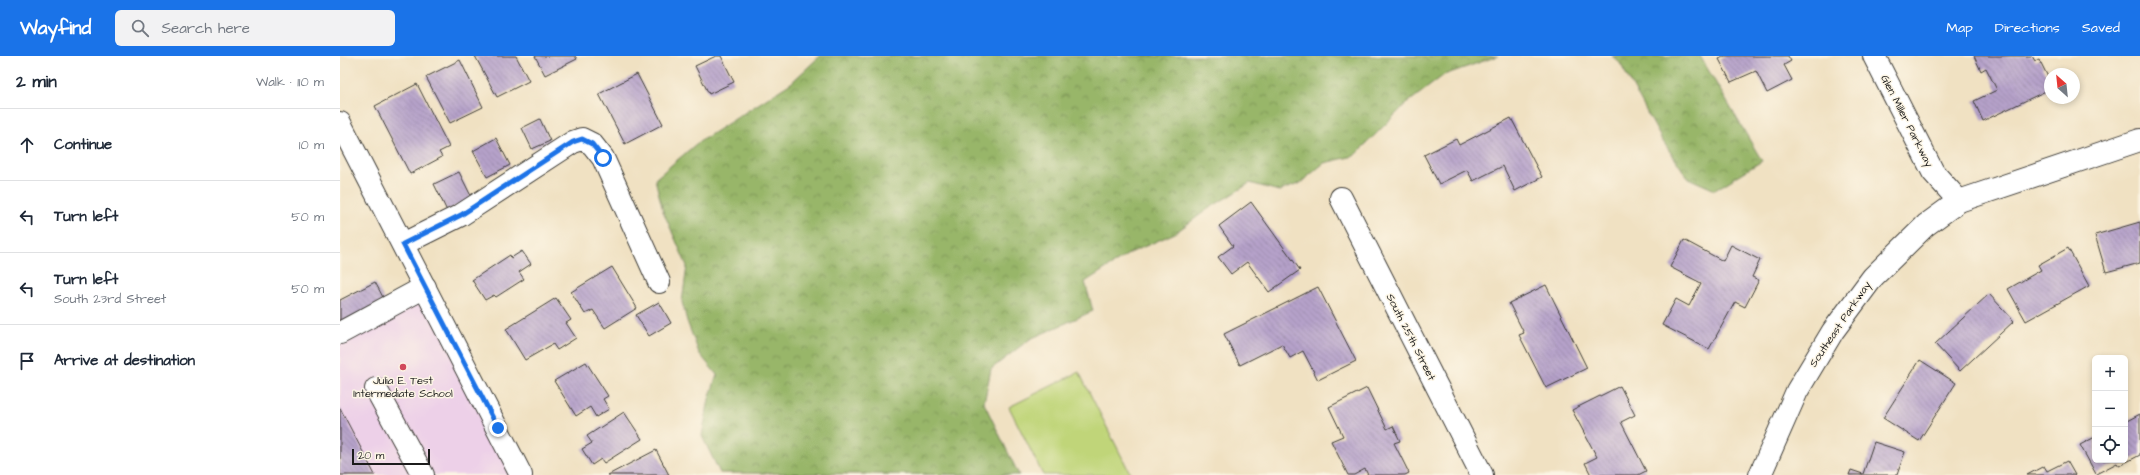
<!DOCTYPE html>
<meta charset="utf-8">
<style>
:root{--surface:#fff;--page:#f2f2f3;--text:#1f2937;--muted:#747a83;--line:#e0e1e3;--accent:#1a73e8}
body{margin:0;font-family:"Architects Daughter",sans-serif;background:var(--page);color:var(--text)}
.controls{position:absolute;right:12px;bottom:12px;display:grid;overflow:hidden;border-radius:6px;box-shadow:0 2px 6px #0003}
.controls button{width:36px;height:36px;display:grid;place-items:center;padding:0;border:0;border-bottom:1px solid var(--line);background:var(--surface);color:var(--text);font:20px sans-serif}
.compass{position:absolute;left:1704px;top:12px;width:36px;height:36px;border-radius:50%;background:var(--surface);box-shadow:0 2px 6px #0003;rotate:333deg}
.scale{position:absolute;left:12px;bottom:10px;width:78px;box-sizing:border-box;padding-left:4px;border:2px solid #1c1c1c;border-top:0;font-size:11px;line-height:14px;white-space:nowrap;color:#1c1c1c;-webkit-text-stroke:3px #fcf5e5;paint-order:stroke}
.stop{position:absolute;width:12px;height:12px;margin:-9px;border:3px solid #1a73e8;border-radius:50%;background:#fff}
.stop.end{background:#1a73e8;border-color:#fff;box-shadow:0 1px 4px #0008}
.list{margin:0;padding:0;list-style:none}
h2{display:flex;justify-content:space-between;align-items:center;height:52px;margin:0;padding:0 16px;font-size:17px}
h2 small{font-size:13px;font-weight:400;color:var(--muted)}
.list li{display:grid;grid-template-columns:26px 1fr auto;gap:12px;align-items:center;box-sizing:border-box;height:72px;padding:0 16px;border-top:1px solid var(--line)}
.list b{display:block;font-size:15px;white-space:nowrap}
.list p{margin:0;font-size:13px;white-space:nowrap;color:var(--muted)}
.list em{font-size:13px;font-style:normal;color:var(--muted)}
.icon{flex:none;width:22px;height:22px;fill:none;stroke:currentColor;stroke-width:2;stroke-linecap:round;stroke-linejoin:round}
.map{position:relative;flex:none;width:1800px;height:419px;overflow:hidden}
header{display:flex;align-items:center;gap:24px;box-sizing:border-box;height:56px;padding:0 20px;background:var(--accent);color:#fff}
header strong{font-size:19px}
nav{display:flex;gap:22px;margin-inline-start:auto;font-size:14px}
.search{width:280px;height:36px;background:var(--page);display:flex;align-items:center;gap:10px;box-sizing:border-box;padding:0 14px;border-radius:6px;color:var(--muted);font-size:15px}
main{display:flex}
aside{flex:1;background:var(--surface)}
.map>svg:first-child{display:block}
.built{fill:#edd0e8}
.forest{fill:url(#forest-crowns);stroke:#5a6942}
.pitch{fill:#c0d579;stroke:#6e784a}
.building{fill:url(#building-back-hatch)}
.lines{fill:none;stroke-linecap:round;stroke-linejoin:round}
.minor-casing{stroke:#3c3a35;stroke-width:24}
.minor{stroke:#fff;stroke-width:22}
.route{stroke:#1a73e8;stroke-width:5}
.poi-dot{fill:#d1495b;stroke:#fcf5e5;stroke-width:1.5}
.labels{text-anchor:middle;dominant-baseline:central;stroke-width:3;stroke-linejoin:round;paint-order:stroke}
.street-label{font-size:11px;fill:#1c1c1c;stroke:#fcf5e5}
.poi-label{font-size:11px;fill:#1c1c1c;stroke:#fcf5e5}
</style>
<header>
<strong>Wayfind</strong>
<div class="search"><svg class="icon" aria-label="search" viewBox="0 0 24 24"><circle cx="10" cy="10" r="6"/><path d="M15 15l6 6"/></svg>Search here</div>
<nav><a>Map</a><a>Directions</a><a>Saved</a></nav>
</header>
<main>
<aside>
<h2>2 min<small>Walk · 110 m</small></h2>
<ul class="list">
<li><svg class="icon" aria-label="ahead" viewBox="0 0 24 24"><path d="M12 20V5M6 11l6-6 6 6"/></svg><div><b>Continue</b></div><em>10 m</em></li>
<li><svg class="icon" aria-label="left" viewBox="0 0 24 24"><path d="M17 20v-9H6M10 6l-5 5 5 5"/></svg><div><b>Turn left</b></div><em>50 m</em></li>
<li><svg class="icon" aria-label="left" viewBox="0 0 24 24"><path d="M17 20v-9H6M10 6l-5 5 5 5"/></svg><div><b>Turn left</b><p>South 23rd Street</p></div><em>50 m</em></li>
<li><svg class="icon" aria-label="arrive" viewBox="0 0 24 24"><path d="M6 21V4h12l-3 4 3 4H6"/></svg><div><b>Arrive at destination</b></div></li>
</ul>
</aside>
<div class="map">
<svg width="1800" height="419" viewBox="0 0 1800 419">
<defs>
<pattern id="forest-crowns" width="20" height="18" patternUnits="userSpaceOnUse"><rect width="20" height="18" fill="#98b669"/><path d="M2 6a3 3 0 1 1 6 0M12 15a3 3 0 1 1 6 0" fill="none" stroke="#7b9356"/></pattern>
<pattern id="building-back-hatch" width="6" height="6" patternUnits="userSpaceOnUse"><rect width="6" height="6" fill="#b6a2ca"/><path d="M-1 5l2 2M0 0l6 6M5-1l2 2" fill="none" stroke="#9383a3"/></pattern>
</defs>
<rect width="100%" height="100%" fill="#fcf5e5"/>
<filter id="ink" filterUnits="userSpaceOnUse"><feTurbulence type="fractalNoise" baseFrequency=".025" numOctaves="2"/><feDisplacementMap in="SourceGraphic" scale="8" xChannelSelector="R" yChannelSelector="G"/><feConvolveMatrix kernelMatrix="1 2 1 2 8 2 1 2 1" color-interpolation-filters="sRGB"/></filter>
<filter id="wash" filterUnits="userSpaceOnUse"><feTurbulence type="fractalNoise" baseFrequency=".012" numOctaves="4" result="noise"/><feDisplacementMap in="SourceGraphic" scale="16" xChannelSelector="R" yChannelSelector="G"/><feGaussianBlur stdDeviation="0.9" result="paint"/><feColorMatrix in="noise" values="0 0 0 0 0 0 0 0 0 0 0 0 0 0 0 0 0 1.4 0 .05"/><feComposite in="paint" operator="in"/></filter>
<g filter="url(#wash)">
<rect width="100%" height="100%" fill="#f0e1c2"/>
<polygon class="built" points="85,231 181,419 0,419 0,277"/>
<g class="forest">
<polygon points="480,0 1158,0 1104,19 1066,48 1014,100 984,107 959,128 939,135 910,127 868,153 835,177 790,197 745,226 753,255 690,283 651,313 644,347 679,419 380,417 362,380 369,343 377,319 359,297 347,265 342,246 347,210 323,155 315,123 356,88 451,27"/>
<polygon points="1272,0 1360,0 1422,105 1375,134 1348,122 1322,84 1280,7"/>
</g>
<polygon class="pitch" points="739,316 791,419 703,419 669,351"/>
<g id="blocks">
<g class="building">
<polygon points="135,0 176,0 189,25 157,41"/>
<polygon points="195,0 235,0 237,3 205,19"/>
<polygon points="376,0 381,0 394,26 369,38 355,10"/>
<polygon points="1385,0 1448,0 1451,5 1444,9 1452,24 1427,37 1416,15 1391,26 1379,3"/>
<polygon points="1634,0 1692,0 1695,5 1699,3 1710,25 1710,33 1643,65 1634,45 1657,34 1646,12 1641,15"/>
<polygon points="120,4 143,51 110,67 86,21"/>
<polygon points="297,18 323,68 285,88 259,38"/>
<polygon points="77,28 109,91 99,96 102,101 70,118 35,50"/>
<polygon points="1171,62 1202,121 1175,135 1163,110 1133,125 1127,114 1099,128 1084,99 1116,83 1119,89"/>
<polygon points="200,63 210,85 192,93 182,72"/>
<polygon points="156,82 170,109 147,121 133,95"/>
<polygon points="119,116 132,142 107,155 94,128"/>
<polygon points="911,146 960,214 929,236 907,206 891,218 878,201 893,190 879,170"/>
<polygon points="1800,166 1800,207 1766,216 1755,179"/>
<polygon points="1344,184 1383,205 1391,189 1420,204 1412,221 1419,224 1405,251 1395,246 1369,293 1322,269 1336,243 1349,250 1361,227 1330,211"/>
<polygon points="1728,192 1749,230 1686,265 1668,233 1701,214 1698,209"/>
<polygon points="182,195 191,208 179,216 184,223 156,241 154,239 145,244 132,224 170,199 171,202"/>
<polygon points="272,211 297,252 265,272 253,254 245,258 231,236"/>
<polygon points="35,226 45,245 0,269 0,244"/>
<polygon points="1206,229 1247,312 1206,332 1179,279 1184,277 1169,247"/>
<polygon points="978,231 1016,305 978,324 963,295 950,302 942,288 900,309 884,278"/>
<polygon points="1649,238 1674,265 1620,315 1595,288"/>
<polygon points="216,242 231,264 226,267 236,282 217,294 213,288 185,304 166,273"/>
<polygon points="319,246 331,267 309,280 296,259"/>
<polygon points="1580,304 1616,327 1579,385 1543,362"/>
<polygon points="246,306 268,340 263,343 269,353 256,361 250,351 236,360 214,325"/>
<polygon points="1280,330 1295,359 1281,366 1306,415 1298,419 1251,419 1245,407 1257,401 1232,354"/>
<polygon points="1027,332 1047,373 1053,370 1060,385 1054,387 1069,417 1065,419 1028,419 1025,413 1014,419 1008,419 991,385 1003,380 989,351"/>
<polygon points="0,352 35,419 0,419"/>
<polygon points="284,356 302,383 264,407 261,403 252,409 242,393 252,387 247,380"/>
<polygon points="1800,358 1800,399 1779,410 1777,407 1756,418 1740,389 1755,381 1755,404 1785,404 1785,366"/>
<polygon points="1534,386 1565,396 1557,419 1509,419 1511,414 1523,418"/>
<polygon points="316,394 329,419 268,419"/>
<polygon points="1727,405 1735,419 1687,419 1704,410 1707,415"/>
</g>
</g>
</g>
<g filter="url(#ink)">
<use href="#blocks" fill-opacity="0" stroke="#3c3a35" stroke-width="1"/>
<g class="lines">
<defs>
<g id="minor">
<polyline points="1534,0 1593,116 1619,145"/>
<polyline points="0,67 181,419"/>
<polyline points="1001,142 1142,419"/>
<polyline points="63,188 121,159 233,86 242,83 252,88 263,102 319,226"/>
<polyline points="0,277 85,231"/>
<polyline points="36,333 83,419"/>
<polyline points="1420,419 1457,335 1493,275 1533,221 1586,169 1619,145 1800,84"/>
</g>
</defs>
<use href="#minor" class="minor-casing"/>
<use href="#minor" class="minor"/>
</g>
</g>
<g class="lines" filter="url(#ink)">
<polyline class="route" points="158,372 63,188 121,159 233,86 242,83 252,88 263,102"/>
</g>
<circle class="poi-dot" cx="63" cy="311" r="4"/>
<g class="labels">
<g class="street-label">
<text transform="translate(1567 65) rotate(63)">Glen Miller Parkway</text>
<text transform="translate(1500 268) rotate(-56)">Southeast Parkway</text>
<text transform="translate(1071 281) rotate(63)">South 25th Street</text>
</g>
<g class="poi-label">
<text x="63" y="324">Julia E. Test<tspan x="63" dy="13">Intermediate School</tspan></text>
</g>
</g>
</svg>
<div class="controls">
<button>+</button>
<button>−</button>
<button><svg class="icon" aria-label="locate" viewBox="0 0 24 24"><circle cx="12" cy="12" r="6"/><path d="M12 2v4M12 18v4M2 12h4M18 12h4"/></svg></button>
</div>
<svg class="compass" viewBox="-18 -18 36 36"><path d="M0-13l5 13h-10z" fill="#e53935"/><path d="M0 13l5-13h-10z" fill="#747a83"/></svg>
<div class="scale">20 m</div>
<div class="stop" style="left:263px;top:102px"></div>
<div class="stop end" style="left:158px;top:372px"></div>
</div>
</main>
